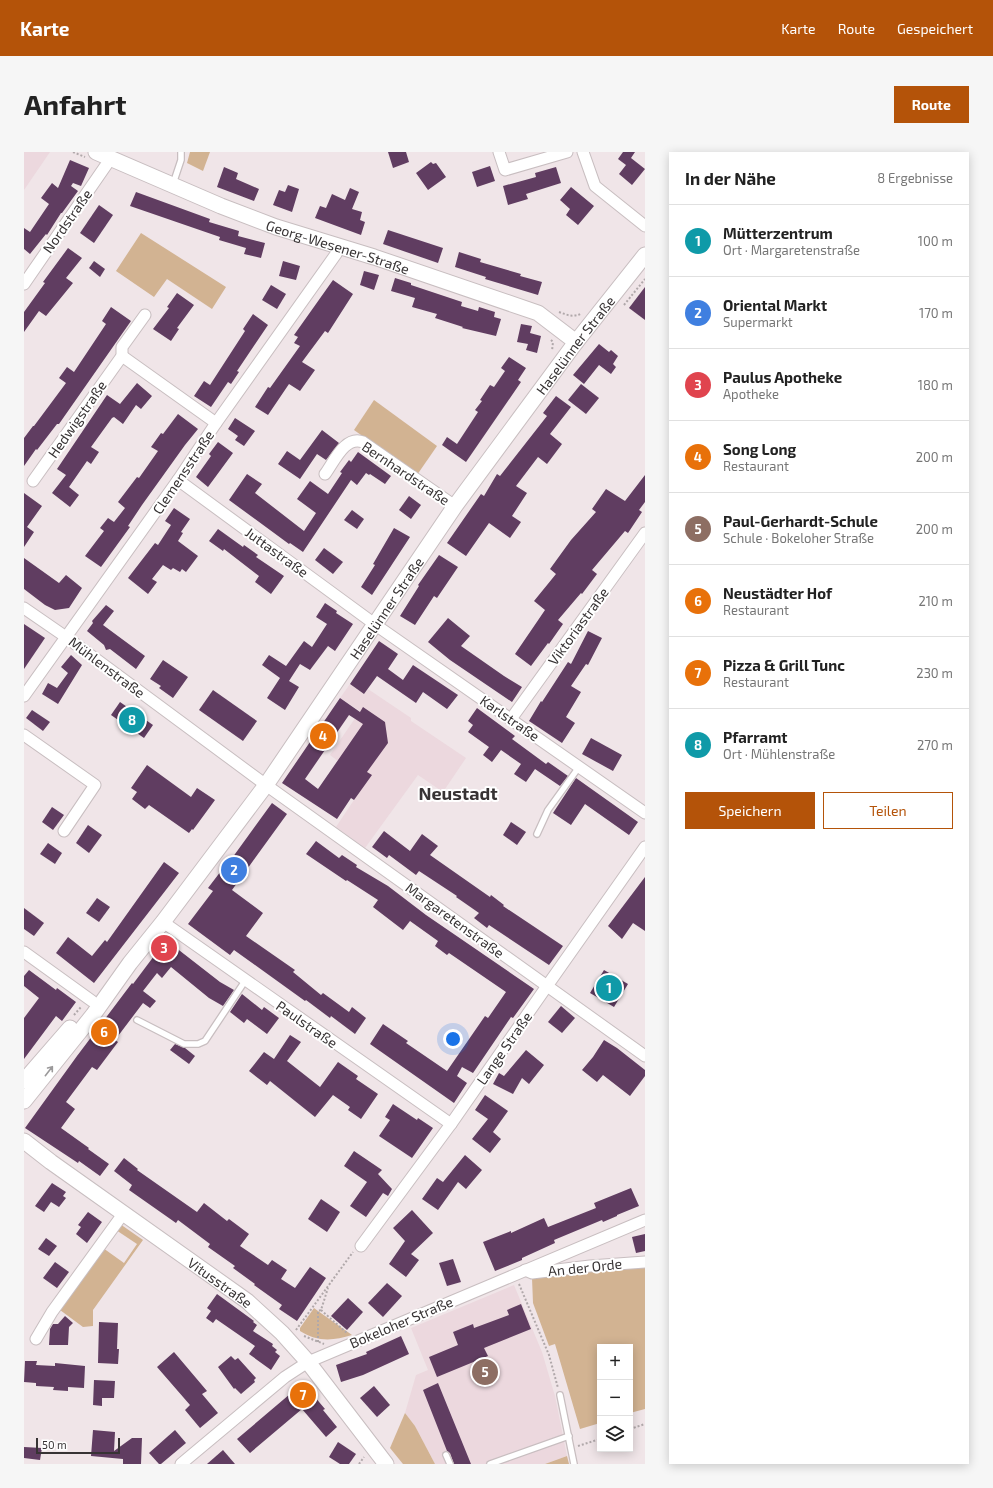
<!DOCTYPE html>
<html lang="de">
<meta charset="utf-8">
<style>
:root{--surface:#fff;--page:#f6f6f6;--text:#222;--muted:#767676;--line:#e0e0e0;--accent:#b45309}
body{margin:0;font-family:"Exo 2",sans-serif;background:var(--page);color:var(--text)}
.controls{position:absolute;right:12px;bottom:12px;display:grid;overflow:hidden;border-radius:0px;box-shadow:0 2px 10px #0003}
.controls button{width:36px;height:36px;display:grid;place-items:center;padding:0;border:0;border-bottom:1px solid var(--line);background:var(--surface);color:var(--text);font:20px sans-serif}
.scale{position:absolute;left:12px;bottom:10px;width:84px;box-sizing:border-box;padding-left:4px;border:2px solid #373334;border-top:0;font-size:11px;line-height:14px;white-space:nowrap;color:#373334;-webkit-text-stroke:3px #fff;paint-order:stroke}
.you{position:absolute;left:429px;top:887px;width:14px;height:14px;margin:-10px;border:3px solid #fff;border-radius:50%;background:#1a73e8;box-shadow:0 0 0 6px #1a73e833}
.badge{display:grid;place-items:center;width:26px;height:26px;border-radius:50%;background:var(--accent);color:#fff;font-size:13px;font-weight:700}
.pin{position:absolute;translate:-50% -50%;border:2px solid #fff;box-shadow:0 1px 4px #0006}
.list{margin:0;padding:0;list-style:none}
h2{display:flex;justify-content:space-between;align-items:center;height:52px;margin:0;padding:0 16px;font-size:17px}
h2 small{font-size:13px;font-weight:400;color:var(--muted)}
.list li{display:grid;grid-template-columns:26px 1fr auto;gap:12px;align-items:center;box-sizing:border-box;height:72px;padding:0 16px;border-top:1px solid var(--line)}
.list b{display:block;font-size:15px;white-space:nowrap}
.list p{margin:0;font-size:13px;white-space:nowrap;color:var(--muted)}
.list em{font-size:13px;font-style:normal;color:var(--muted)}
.actions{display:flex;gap:8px;padding:12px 16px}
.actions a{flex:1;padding:9px 0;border:1px solid var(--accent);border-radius:0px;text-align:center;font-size:14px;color:var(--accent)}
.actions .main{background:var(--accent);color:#fff}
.icon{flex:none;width:22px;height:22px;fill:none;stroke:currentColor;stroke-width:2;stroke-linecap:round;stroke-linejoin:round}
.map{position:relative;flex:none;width:621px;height:1312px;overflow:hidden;border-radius:0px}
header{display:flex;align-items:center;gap:24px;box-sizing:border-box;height:56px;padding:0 20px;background:var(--accent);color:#fff}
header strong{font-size:19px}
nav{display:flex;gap:22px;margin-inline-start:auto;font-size:14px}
.intro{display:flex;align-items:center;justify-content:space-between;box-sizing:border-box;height:96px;padding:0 24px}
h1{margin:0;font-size:28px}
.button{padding:10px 18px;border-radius:0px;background:var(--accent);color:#fff;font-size:14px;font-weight:700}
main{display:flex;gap:24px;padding:0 24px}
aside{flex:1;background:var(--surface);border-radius:0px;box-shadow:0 2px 10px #0003}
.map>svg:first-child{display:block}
.built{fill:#ecd8de}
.green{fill:#d2b392}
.building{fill:#603d61;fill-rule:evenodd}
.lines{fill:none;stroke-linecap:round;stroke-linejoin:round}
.lane-casing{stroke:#c8bec0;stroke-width:8}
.street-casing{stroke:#c8bec0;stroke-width:13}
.secondary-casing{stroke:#c8bec0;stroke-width:17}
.path{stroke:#b0a8aa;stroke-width:2;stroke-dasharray:2 2;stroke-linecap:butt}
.lane{stroke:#fff;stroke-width:5.5}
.street{stroke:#fff;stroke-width:11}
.secondary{stroke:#fff;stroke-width:15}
.oneway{stroke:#9b999a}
.labels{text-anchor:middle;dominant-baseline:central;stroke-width:4;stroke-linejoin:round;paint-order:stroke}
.street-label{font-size:14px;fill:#373334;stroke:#fff}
.district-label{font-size:18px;font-weight:bold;fill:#373334;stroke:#fff}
</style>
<header>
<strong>Karte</strong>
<nav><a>Karte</a><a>Route</a><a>Gespeichert</a></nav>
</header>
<div class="intro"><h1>Anfahrt</h1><a class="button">Route</a></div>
<main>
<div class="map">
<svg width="621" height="1312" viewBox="0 0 621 1312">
<rect width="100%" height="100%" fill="#f0e5e8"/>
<g class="built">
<polygon points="0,0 26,0 0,38"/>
<polygon points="326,532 340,542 344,537 387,566 387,569 442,606 419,640 394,623 341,696 312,675 330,648 301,628 314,609 306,603 336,559 316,546"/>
<polygon points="490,1133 518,1200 531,1244 543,1304 521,1312 411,1312 391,1274 381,1261 392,1223 404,1218 387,1176"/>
</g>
<g class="green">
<polygon points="166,0 186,0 179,19 163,11"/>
<polygon points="117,81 202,135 188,157 143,127 130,145 92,119"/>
<polygon points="350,248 413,294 393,323 330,278"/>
<polygon points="96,1072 119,1088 69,1158 69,1174 59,1175 36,1158 79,1096 100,1111 113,1092 92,1078"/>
<polygon points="621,1113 621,1257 606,1261 606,1195 576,1195 576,1271 556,1277 531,1192 525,1194 509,1151 508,1126"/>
<path d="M290 1156 294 1159 328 1183C309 1189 293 1190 276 1179V1176Z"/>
<polygon points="381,1261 391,1274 411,1312 379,1312 366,1296"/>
<polygon points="543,1304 545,1312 521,1312"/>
</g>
<g class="building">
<polygon points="364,0 382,0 385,10 369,16"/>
<polygon points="599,0 611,0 607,6 621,17 608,33 595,22 602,13 594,7"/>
<polygon points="46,8 65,16 57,34 49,31 47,34 54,39 38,61 37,61 23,83 22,82 6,102 0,97 0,76 6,80 25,52 17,46 28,31 34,36"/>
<polygon points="407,10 409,12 412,11 422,25 404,38 392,21"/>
<polygon points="466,14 471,29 453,35 448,20"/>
<polygon points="200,15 214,21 212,27 235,37 230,49 193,35"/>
<polygon points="532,15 537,31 502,42 504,47 484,53 479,34 512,25 511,21"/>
<polygon points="264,33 275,37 268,60 249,53 255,38 261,40"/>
<polygon points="547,35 570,54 554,73 542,63 546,57 536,48"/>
<polygon points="326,36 335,40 328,57 338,60 336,68 341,70 337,83 291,66 296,54 302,56 308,42 321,48"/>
<polygon points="112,40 186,67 185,70 215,79 214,84 241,91 237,106 220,102 222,96 195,88 196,85 106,54"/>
<polygon points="75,53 89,63 70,91 56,81"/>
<polygon points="364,78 419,96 414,111 359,92"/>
<polygon points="44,96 58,106 42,126 49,131 22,164 15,159 0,180 0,160 21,131 19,130"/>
<polygon points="435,100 457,107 456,110 497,122 496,124 518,130 514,143 461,127 462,125 431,115"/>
<polygon points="70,109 81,117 76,125 65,116"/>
<polygon points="259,109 276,114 272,128 255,124"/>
<polygon points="340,119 355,123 350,138 336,133"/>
<polygon points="371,126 387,131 387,133 438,150 437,154 454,159 455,155 471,160 470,165 477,167 472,184 438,176 439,175 411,166 413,162 388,155 391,146 367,139"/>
<polygon points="309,128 329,142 304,181 301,179 278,210 291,218 276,239 265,232 244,263 231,255 244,235 246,236 276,194 270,191 274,185 270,183"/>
<polygon points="247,133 262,142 253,157 238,148"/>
<polygon points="621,135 621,168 605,156"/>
<polygon points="153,141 170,153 153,176 155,177 147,189 129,177 145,156 143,155"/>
<polygon points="87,155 107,169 35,272 33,272 13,298 12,297 0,314 0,286 9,274 10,274 42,231 35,226 43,215 50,220 82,172 78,169"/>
<polygon points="229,162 244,173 213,219 215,220 207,232 204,230 187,255 170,244 180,229 186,233 221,179 219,177"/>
<polygon points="497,172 508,174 506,181 517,184 513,201 502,198 504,192 493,190"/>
<polygon points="575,192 585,200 587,198 594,204 589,212 592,215 587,222 575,213 560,232 549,223"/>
<polygon points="485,205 502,216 494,228 497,230 442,310 418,293 423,285 433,292 454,260 451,258 458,249 456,248 466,233 470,235 481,219 477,216"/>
<polygon points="113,231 128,244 117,257 112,253 99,272 90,265 88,266 67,295 75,300 67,312 63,309 45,335 55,343 46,355 28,341 42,323 33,317 83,243 96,252"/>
<polygon points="557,232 575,246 562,262 544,248"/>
<polygon points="532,244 547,255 526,282 538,292 523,312 514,305 492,334 503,341 488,364 497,370 486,386 465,371 442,404 423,391 457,342 460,344 473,322 476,324 523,264 519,261"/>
<polygon points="154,262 174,277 161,293 118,353 104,374 106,375 77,415 61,404 80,379 76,376 84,366 90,370 101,356 94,350 113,325 115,326 134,299 127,295 137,281 139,282"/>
<polygon points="211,266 231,279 220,294 211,288 214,284 204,277"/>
<polygon points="298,278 315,291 302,308 293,302 276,327 254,312 263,299 276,308"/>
<polygon points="194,290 209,301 184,335 172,325 187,304 185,302"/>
<polygon points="334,300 367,324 361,332 346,322 345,323 342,321 333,333 327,328 279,400 266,391 265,392 205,348 223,322 238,332 231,341 280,379 292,361 273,347 286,329 304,342 318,321 316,320 325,308 327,310"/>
<polygon points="621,323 621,350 615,358 618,360 604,381 601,379 568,418 573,422 558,442 557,441 534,468 539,472 525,492 524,491 507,514 491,502 521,458 510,449 532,422 526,417 547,388 572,360 568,357 582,337 601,349"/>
<polygon points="0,341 18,354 3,375 10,380 0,395"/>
<polygon points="385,344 397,353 387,367 375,358"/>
<polygon points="150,356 166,367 157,380 159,381 154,389 174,404 162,420 158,417 156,420 149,416 147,418 139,413 128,427 133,430 124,442 104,426 131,391 134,393 147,373 141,369"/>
<polygon points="328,358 340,367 333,377 320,368"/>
<polygon points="370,376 386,385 348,443 337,435 351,413 349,412"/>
<polygon points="194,377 219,395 220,393 234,403 232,405 260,424 247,442 231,430 235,424 200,397 199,399 185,389"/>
<polygon points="300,396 319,410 309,422 291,408"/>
<polygon points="415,403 434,415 413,446 410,444 391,473 376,464 395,434 394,433"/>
<polygon points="0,406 35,431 42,423 58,436 45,456 31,458 21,453 0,437"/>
<polygon points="301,451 313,459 312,461 329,472 311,499 304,494 286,518 276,512 265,529 275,535 261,558 243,546 256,526 238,513 245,503 262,514 280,489 288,495 303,472 292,465"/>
<polygon points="82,453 90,459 79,473 121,504 112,517 86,497 82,498 80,493 63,479 69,471 68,469"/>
<polygon points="424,466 446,484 437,494 480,524 498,535 488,550 426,508 404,490"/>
<polygon points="0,472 21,486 0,517"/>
<polygon points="564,479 578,486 564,513 562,512 547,534 557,540 542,565 551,571 538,591 505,569 517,549 518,550 544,510 547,512"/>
<polygon points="355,489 374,502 364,517 379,528 389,513 434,543 423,557 399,540 392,551 353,524 340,542 326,532"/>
<polygon points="47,503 58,513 34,552 18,542 24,531 33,536 44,521 37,515"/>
<polygon points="139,508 164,525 149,546 135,536 137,534 126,527"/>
<polygon points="189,538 233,569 219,589 175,558"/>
<path d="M316 546 336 560 339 555 361 570 364 591 343 620 348 623 330 648 327 646 313 667 258 631ZM325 563 339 572 294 637 281 627Z"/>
<polygon points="96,550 129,573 120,586 87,563"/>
<polygon points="453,556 491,584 488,587 522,612 524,610 544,624 536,634 511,617 502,630 490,622 497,612 477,598 468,610 459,603 465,595 444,580 449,573 444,569"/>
<polygon points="8,558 26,570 19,579 2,566"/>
<polygon points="567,586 598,603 589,619 558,602"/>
<polygon points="123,613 167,645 173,636 191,648 169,678 168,677 165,681 125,653 121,657 108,647 113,640 107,636"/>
<polygon points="552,626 614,670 605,683 561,652 547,673 529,661"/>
<polygon points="248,651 263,662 208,738 239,761 222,784 271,818 269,820 297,843 299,841 325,860 328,855 342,866 331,882 307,864 306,866 282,848 281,849 210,798 206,803 164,772 189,739 184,736 197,719 198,720"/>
<polygon points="28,655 40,663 29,678 18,670"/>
<polygon points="487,670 502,680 493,693 479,683"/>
<polygon points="64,673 78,683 65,701 52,691"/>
<polygon points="360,679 386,699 398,682 414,694 406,703 466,745 467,743 480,753 479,754 539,794 525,813 465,773 463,776 450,766 455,761 432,745 433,744 395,719 392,723 365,703 363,706 348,695"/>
<polygon points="292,689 315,706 318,703 333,713 332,715 364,734 402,763 510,837 489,866 487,865 449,921 438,915 433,924 443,931 430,951 346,892 359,872 384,889 382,891 423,919 461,864 464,866 482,840 425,801 423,803 411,794 414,789 386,769 379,778 349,755 354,748 323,728 322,729 282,702"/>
<polygon points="24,691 38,701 31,712 16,702"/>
<polygon points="140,710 155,721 70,831 32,801 44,785 68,804 81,788 83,790"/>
<polygon points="621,725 621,779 609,771 598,787 584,774"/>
<polygon points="73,746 86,755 75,770 62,761"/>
<polygon points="0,756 20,771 10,784 0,777"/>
<polygon points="142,788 196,830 210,838 199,854 185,846 147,815 138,826 133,821 119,839 132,849 126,856 119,851 91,888 94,890 73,918 68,915 42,950 51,957 37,976 65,996 64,997 85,1012 76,1024 55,1009 54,1011 1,976 53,904 108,831 109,832"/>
<polygon points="5,818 32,838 33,836 52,850 38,869 32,864 0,907 0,866 15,846 0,834 0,824"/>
<polygon points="580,818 604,832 590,855 566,841"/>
<polygon points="218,842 238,858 240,855 255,866 243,882 223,867 220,871 206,860"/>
<polygon points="537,854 551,866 538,881 524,870"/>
<polygon points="266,883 277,890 263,909 296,935 314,910 334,924 332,927 354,942 337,967 324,958 326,955 309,943 291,965 246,929 243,933 225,919 240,900 250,907"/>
<polygon points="580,888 593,896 621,918 621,924 606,944 579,923 573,930 558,918 569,905"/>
<polygon points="151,892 161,896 171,904 165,912 146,898"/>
<polygon points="502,898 520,913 505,932 498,926 489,942 469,932 475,921 480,924"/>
<polygon points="461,943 484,959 469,980 477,987 466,1001 448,987 464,967 451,958"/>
<polygon points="369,952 393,968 394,966 409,976 388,1006 355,984 366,968 361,965"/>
<polygon points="330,999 358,1018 354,1022 368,1037 364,1044 359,1041 342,1065 326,1054 343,1030 320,1014"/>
<polygon points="441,1003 458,1018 442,1037 434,1030 414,1058 398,1047 413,1026 419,1030"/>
<polygon points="100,1006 114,1017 113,1018 173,1060 180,1051 203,1069 205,1067 225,1082 216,1094 244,1113 248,1108 263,1118 257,1127 271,1136 286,1115 302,1126 273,1169 255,1157 258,1153 230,1133 231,1132 209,1116 211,1114 184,1095 186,1092 154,1068 152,1071 105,1038 108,1033 90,1019"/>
<polygon points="28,1031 42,1040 39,1044 42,1046 35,1055 27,1050 20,1060 11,1054"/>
<polygon points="607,1036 615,1054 593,1063 593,1064 579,1070 578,1068 530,1088 531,1091 498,1106 498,1108 471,1119 459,1090 487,1079 487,1081 520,1066 524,1075 572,1056 570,1051"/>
<polygon points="297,1047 316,1060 303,1080 284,1067"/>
<polygon points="388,1058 409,1081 387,1102 395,1108 382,1125 365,1112 381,1089 369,1076"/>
<polygon points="64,1060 78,1070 63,1091 52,1082 57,1075 54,1073"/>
<polygon points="621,1082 621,1099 612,1101 608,1085"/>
<polygon points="22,1086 33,1094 25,1104 14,1097"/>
<polygon points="429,1107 437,1130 423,1134 415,1111"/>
<polygon points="31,1110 45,1120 33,1136 19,1126"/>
<polygon points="363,1131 378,1144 359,1165 344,1151"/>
<polygon points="193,1142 230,1169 229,1170 233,1173 229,1179 249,1192 248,1194 253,1198 251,1200 256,1204 247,1218 225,1202 231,1194 192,1167 189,1171 182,1166 187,1159 183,1156"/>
<polygon points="324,1146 339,1160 323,1178 307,1164"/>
<polygon points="497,1152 507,1177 460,1196 464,1204 413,1225 405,1205 434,1193 429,1180 449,1172 450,1176 485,1163 483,1158"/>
<polygon points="41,1164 49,1171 45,1175 44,1193 25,1193 26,1177 29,1172 34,1172"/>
<polygon points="75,1170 94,1171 93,1197 95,1197 94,1212 74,1211"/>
<polygon points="377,1184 385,1202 339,1223 317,1230 312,1213 343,1202 342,1200"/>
<polygon points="150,1200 183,1239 178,1242 194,1261 176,1276 161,1258 166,1253 133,1215"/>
<polygon points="207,1204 211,1208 214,1206 232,1226 230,1228 231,1230 217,1242 211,1236 210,1237 194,1215"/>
<polygon points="1,1209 13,1209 12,1213 31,1214 31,1211 61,1214 60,1236 44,1235 44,1239 29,1238 30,1235 12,1234 12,1231 0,1230"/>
<polygon points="70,1228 91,1229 90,1246 78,1246 78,1254 69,1253"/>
<polygon points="279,1231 301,1257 299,1258 313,1275 302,1285 278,1257 226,1301 213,1287"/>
<polygon points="414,1231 447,1312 430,1312 426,1301 423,1299 399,1238"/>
<polygon points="350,1234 366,1253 353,1265 336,1246"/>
<polygon points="69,1278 91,1280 90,1299 108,1286 118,1286 117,1312 99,1312 99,1307 67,1304"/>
<polygon points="151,1278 162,1291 137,1312 135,1312 125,1301"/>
<polygon points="314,1290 332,1302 325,1312 316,1312 305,1305"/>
<polygon points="0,1295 18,1296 16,1308 0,1306"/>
<polygon points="199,1298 211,1312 183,1312"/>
</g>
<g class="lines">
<defs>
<g id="lane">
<polyline points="149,32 157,8 157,0"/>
<polyline points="513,682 524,658 555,615"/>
<polyline points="113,868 160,892 174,892 181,889 221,829"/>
<polyline points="536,1243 550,1312"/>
<polyline points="422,1303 426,1312"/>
<polyline points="466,1312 545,1284"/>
</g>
<g id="street">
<polyline points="475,0 481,18 543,0"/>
<polyline points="559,0 571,34 621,74"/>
<polyline points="0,132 87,6"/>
<polyline points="98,204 192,271"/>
<path d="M301 322C310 310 321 283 339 290L431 354"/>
<polyline points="154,328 356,476 621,661"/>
<polyline points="9,329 98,204 98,195 121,163"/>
<polyline points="0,456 42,485 242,633 621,904"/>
<polyline points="0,544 154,328 192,271 312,102 316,95"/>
<polyline points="487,567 621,381"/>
<polyline points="0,583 71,633 40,679"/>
<polyline points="139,770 427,972"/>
<polyline points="0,800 68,849"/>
<polyline points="337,1094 427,972 523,834 621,695"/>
<polyline points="501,1118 508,1121 566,1114 621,1110"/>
<polyline points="12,1187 28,1160 99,1062"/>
<polyline points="157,1312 261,1225 284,1210 621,1068"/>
</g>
<g id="secondary">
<path id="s1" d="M72 0 197 54 252 75 350 105 514 161 552 190"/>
<polyline points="0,929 46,876"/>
<path id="s2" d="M0 949 69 863 106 811 139 770 242 633 431 354 552 190 621 103"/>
<path id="s3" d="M0 989 27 1010 223 1149 258 1181 284 1210 362 1312"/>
</g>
</defs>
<use href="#lane" class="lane-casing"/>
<use href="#street" class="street-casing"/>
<use href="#secondary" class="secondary-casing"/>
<g class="path">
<polyline points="49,0 61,5"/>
<polyline points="600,153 621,127"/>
<path d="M535 160C543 163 550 166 558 161"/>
<polyline points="527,188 529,190 528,199"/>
<polyline points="50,863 57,855"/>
<polyline points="495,1132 525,1203 534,1236"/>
<polyline points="297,1158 324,1182"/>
<polyline points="272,1178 329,1100"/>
<polyline points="280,1184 300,1192"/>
<polyline points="294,1190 294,1159 297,1158 304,1136"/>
<polyline points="606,1277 621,1272"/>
<polyline points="554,1294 576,1287"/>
<polyline points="335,1312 340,1305"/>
</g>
<use href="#lane" class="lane"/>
<use href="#street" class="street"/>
<use href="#secondary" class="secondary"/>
</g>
<defs><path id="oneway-shaft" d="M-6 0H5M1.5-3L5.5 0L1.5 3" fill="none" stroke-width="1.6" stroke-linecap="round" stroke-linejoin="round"/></defs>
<use class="oneway" href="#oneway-shaft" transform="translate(25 919) rotate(-52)"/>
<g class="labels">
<g class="street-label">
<text transform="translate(43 69) rotate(-55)">Nordstraße</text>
<text stroke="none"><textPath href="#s1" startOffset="260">Georg-Wesener-Straße</textPath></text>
<text stroke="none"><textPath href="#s2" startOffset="936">Haselünner Straße</textPath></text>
<text transform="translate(53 267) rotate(-55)">Hedwigstraße</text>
<text transform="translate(159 320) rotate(-56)">Clemensstraße</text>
<text transform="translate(382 321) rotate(34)">Bernhardstraße</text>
<text transform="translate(253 400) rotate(36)">Juttastraße</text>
<text stroke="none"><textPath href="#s2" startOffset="612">Haselünner Straße</textPath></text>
<text transform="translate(554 474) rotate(-54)">Viktoriastraße</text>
<text transform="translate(83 515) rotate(37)">Mühlenstraße</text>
<text transform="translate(486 566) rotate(35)">Karlstraße</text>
<text transform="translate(431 768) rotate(36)">Margaretenstraße</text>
<text transform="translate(283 872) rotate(35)">Paulstraße</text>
<text transform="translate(480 896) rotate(-55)">Lange Straße</text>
<text transform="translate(561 1115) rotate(-6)">An der Orde</text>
<text stroke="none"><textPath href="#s3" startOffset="242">Vitusstraße</textPath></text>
<text transform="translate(377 1170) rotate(-23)">Bokeloher Straße</text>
</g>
<g class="district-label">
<text x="434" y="641">Neustadt</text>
</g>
</g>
</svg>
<div class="controls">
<button>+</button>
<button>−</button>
<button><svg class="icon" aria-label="layers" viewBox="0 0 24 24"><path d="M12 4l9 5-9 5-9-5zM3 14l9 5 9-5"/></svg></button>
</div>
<div class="scale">50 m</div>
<div class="you"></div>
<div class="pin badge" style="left:585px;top:836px;background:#0f9aa8">1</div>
<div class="pin badge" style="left:210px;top:718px;background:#3f7fe0">2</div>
<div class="pin badge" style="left:140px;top:796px;background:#e0444e">3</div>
<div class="pin badge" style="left:299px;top:584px;background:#e8710a">4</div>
<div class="pin badge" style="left:461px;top:1220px;background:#8d6e63">5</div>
<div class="pin badge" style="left:80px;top:880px;background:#e8710a">6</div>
<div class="pin badge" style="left:279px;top:1243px;background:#e8710a">7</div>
<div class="pin badge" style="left:108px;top:568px;background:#0f9aa8">8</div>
</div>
<aside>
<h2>In der Nähe<small>8 Ergebnisse</small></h2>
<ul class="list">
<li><span class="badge" style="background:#0f9aa8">1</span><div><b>Mütterzentrum</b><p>Ort · Margaretenstraße</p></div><em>100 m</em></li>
<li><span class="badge" style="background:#3f7fe0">2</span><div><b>Oriental Markt</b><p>Supermarkt</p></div><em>170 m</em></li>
<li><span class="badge" style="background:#e0444e">3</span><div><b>Paulus Apotheke</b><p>Apotheke</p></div><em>180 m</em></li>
<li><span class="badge" style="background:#e8710a">4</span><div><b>Song Long</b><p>Restaurant</p></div><em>200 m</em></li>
<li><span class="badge" style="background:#8d6e63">5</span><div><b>Paul-Gerhardt-Schule</b><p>Schule · Bokeloher Straße</p></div><em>200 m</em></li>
<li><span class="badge" style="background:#e8710a">6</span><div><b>Neustädter Hof</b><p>Restaurant</p></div><em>210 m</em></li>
<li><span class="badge" style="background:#e8710a">7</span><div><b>Pizza &amp; Grill Tunc</b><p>Restaurant</p></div><em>230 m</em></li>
<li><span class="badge" style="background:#0f9aa8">8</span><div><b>Pfarramt</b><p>Ort · Mühlenstraße</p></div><em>270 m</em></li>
</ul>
<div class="actions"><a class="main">Speichern</a><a>Teilen</a></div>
</aside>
</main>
